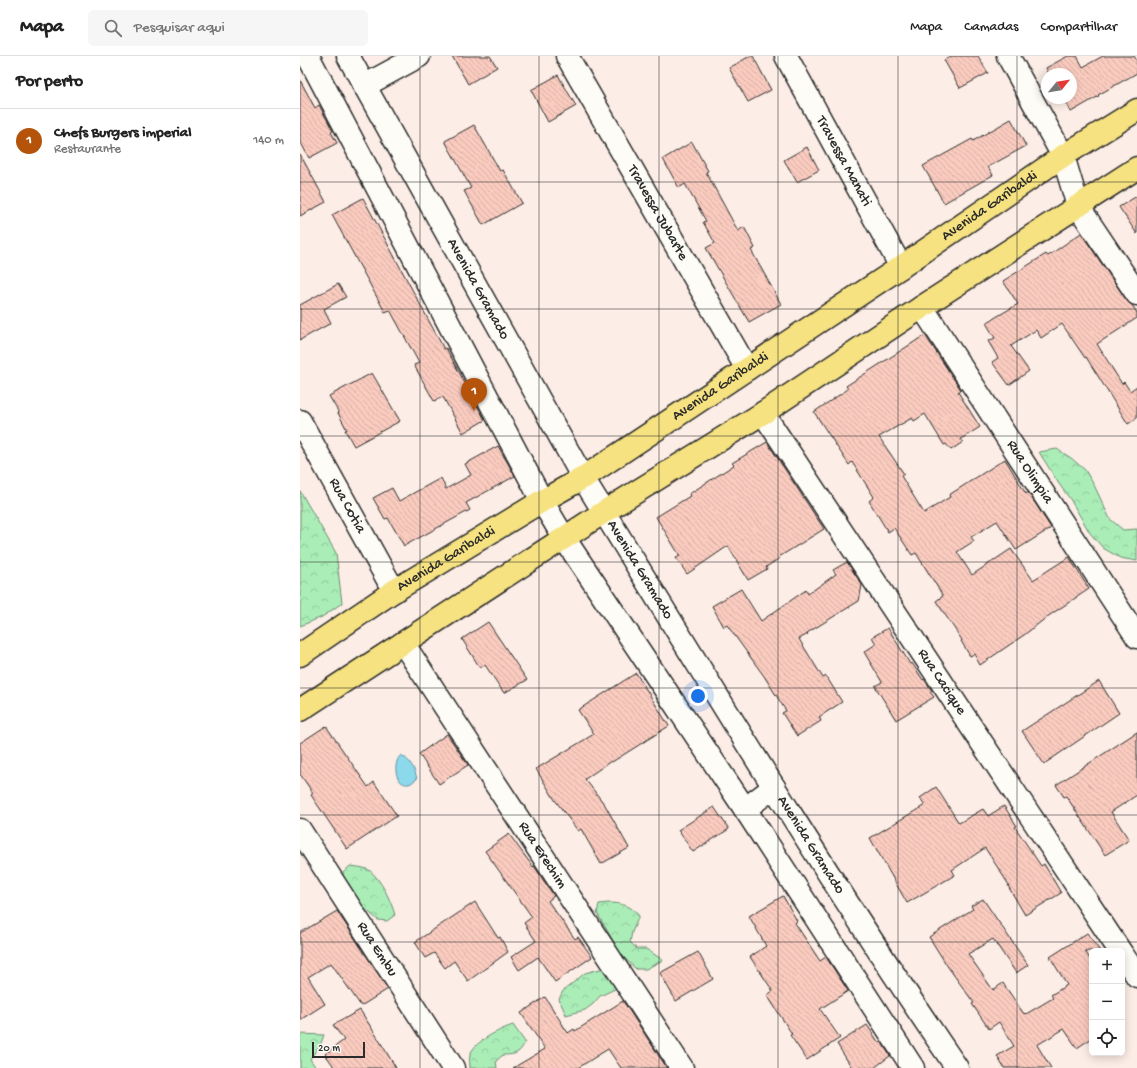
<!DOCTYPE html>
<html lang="pt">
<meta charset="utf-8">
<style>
:root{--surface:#fff;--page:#f6f6f6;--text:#222;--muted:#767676;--line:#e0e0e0;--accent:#b45309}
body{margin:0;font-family:"Gochi Hand",sans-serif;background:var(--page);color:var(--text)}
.controls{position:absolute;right:12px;bottom:12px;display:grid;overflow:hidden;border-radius:6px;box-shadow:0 2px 10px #0003}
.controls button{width:36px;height:36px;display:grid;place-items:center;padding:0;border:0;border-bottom:1px solid var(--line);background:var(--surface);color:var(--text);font:20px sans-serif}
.compass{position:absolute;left:741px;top:12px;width:36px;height:36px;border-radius:50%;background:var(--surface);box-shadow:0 2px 10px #0003;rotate:60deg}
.scale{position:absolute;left:12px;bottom:10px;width:53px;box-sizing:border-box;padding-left:4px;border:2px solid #2b2b2b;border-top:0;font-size:11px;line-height:14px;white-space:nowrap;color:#2b2b2b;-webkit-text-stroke:3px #fdfcf7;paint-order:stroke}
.you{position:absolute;left:398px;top:640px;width:14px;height:14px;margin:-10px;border:3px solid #fff;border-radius:50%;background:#1a73e8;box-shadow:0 0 0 6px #1a73e833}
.badge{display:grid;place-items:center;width:26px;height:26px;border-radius:50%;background:var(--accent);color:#fff;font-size:13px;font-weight:700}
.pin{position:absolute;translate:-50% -33px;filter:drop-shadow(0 1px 2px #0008)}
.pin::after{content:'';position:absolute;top:21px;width:14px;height:12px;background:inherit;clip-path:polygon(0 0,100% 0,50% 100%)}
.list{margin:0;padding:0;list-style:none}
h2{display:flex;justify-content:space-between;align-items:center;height:52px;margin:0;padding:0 16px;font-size:17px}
h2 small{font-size:13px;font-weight:400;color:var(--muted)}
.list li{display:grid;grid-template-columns:26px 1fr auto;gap:12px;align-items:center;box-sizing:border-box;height:64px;padding:0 16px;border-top:1px solid var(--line)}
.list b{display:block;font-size:15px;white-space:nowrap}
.list p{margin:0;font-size:13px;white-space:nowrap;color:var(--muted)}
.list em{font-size:13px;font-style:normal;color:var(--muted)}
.icon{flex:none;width:22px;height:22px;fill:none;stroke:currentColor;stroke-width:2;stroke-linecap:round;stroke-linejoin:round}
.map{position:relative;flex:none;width:837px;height:1012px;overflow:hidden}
header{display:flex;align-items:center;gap:24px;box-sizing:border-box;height:56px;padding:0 20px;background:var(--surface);border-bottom:1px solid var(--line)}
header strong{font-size:19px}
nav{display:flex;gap:22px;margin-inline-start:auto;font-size:14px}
.search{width:280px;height:36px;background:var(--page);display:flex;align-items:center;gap:10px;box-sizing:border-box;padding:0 14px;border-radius:6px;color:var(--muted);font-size:15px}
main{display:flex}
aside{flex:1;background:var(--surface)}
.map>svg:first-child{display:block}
.forest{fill:url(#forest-crowns);stroke:#6a8c71}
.water{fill:#8cd9eb;stroke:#65939e}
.building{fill:url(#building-back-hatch);stroke:#2b2b2b}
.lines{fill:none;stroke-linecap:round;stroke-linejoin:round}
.minor-casing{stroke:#2b2b2b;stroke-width:25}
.major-casing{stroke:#2b2b2b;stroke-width:25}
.minor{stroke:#fdfcf7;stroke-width:22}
.major{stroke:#f6e281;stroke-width:22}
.grid{fill:none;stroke:#2b2b2b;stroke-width:1;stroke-opacity:0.55}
.labels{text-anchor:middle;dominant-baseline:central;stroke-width:3.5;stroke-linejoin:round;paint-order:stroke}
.street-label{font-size:15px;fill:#2b2b2b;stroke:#fdfcf7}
</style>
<header>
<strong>Mapa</strong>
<div class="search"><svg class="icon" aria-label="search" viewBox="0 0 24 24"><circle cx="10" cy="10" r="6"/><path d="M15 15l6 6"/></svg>Pesquisar aqui</div>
<nav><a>Mapa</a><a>Camadas</a><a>Compartilhar</a></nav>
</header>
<main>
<aside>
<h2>Por perto<small></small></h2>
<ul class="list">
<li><span class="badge">1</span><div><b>Chefs Burgers imperial</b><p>Restaurante</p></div><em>140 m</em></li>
</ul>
</aside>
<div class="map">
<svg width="837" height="1012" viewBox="0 0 837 1012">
<defs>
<pattern id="forest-crowns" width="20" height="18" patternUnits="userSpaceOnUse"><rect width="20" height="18" fill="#aaedb7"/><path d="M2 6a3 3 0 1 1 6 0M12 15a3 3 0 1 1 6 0" fill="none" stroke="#92cb9e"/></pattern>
<pattern id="building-back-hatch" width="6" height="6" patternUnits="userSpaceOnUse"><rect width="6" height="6" fill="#facbbf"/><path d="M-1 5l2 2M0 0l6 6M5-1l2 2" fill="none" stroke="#d6aea4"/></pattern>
</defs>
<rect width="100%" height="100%" fill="#fcede6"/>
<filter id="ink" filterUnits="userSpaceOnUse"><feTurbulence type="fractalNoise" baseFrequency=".025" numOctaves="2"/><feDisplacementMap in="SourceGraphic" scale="8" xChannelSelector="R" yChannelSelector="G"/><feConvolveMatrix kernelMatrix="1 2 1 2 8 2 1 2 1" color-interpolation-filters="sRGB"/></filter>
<g filter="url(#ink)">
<g class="forest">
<polygon points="757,393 771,402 785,414 794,429 810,463 823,474 837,473 837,505 820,502 803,492 790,477 770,443 759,428 739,396"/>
<polygon points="0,435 36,497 42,547 22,561 0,570"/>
<path d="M50 810C56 811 64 811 69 814 81 823 91 845 95 859L87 865 78 864 63 851 44 827 43 817Z"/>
<path d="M308 847C321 847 331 849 339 860L332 876 330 886 337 893H346L363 904 346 913H336L322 900 297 857 299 848Z"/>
<polygon points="304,912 317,932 300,940 293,948 285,954 266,959 259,943 263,935 285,917"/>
<path d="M213 969 225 986C220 997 216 999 203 999L196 1005 197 1012H170C170 1008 169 1003 170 999 174 985 201 973 213 969Z"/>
<polygon points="0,978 24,979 21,987 10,1003 16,1012 0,1012"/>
</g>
<path class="water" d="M101 699C110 704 115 713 117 723 115 724 112 727 109 728 95 730 92 707 101 699Z"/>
<g class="building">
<polygon points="152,0 190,0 197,11 168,28"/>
<polygon points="450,0 453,0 471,34 448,46 429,12"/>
<polygon points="652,0 678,0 688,17 660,32 644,4"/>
<polygon points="768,0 777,0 783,11 803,0 834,0 837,5 837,17 798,39 799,40 771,56 763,42 771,42 771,18 749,18 746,12"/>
<polygon points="258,19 276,50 248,66 231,34"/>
<polygon points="0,24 15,52 19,49 33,75 31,76 37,87 9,102 0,85"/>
<polygon points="711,63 726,90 688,111 693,119 644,147 623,110 672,83 673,85"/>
<polygon points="174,69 200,115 203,114 222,147 183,169 164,135 171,132 145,85"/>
<polygon points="392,86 408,115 406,116 438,175 444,171 455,192 451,194 481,248 449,266 406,192 415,187 403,166 406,165 385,128 379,132 363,103"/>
<polygon points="507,91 519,114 497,126 484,104"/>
<polygon points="0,98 26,146 0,160"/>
<polygon points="837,140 837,178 819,151"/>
<polygon points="63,142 144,293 146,292 185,364 163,377 143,341 134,345 114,309 119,307 90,254 85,256 32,159"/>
<polygon points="781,177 827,245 832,249 837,257 837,262 797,288 822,328 824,326 830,335 837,330 837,362 828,368 786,301 785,302 762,268 741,282 736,274 711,290 729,315 709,329 692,306 698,302 688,285 695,282 686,267 718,248 703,225 746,198 748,200"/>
<polygon points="38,228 46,241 24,253 31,267 0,284 0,249"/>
<polygon points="625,279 661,334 658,336 680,371 661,383 663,386 651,394 646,388 644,389 625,358 614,365 612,362 579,381 604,418 601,420 624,457 650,441 649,439 705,403 726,438 728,436 751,472 716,494 697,465 671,481 674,485 657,496 672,519 711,493 733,524 769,501 789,533 747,561 724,579 680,609 674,598 670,600 661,585 662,584 636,545 643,540 616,497 612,499 594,472 588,476 569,445 574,441 552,406 549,409 514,356 548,333 546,330"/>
<polygon points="72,317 100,365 54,390 45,374 47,374 38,357 39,357 29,340"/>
<polygon points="467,386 524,473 479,501 480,502 466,511 467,513 448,524 428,490 387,518 376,502 380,500 356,461 390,440 389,438 434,409 432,407"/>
<polygon points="198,390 215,420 166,447 170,454 104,490 88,462 85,463 73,442 92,432 99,445 141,422 146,433 171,419 165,408"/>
<polygon points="547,506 562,529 559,545 507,577 508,578 499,583 523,622 526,620 542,646 519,661 521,665 497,680 482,657 486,655 464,620 427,569 424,571 412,550 441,533 461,565 506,534 508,538 536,518 533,514"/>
<polygon points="188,566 227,624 204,637 185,609 180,612 162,583"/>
<polygon points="588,572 610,608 612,607 623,624 624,623 632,635 630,636 634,641 596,664 575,630 582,626 564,596 576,588 572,581"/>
<polygon points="336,617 369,670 312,706 311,705 285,723 305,749 329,792 301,808 281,773 278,775 255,744 236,713 294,678 278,654"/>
<polygon points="799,625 819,657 744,708 722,675"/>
<polygon points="26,670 68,731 74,726 97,760 47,793 11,739 13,737 0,718 0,687"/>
<polygon points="837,676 837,739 811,756 829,784 805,799 766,740 764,741 756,729"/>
<polygon points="147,678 168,709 139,728 119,698"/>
<polygon points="636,731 659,767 683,753 688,760 704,750 717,770 715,771 741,810 744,808 761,837 725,859 708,830 709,829 685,792 652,814 655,819 607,847 570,782 625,749 620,742"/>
<polygon points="414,751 429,773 393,796 378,774"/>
<polygon points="209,778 233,811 234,810 254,840 248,845 275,883 278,881 292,901 255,926 238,901 219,914 211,901 236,885 224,867 232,861 185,795"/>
<polygon points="483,840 497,865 495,867 520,905 526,901 548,935 520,953 540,982 507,1004 490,979 492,978 467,939 473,935 450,901 466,890 449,860"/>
<polygon points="683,843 728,909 716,917 693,883 668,898 693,934 703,927 724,958 725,957 726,958 753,942 751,939 767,929 750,901 787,877 800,895 785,895 792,906 792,982 777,992 764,973 737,989 751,1012 704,1012 697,1000 714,990 699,966 689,973 672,948 674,947 648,911 629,881 673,853 671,850"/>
<polygon points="175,846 198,882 200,881 208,896 168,925 154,905 145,912 134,897 125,902 115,886"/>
<polygon points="37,855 88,933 61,950 31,907 8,921 25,948 0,964 0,877"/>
<polygon points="398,896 413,923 376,945 360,917"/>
<polygon points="245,941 268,977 274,973 275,975 323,945 367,1012 321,1012 308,993 278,1012 213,1012 245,993 221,957"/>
<polygon points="60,954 76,979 96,1012 35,1012 25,998 44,984 33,969"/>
<polygon points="567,969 579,987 581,985 590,1000 574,1012 552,1012 537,988"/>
</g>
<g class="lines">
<defs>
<g id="minor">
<polyline points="8,0 242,445 264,482 445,753 613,1012"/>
<path id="s1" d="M48 0 283 422 304 456C419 643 533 831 657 1012"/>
<path id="s2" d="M267 0 447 313"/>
<path id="s3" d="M486 0 601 211"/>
<polyline points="708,0 763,100 778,150 837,238"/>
<polyline points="64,30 119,0"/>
<path id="s4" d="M622 251 837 581"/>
<path id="s5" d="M463 357 820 895"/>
<path id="s6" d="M0 365 94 535"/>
<path id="s7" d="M103 587 382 1012"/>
<polyline points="445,753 474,731"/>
<path id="s8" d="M0 774 153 1012"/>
<polyline points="822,898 837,920"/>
</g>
<g id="major">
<path id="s9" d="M0 599 94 535 242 445 283 422 601 211 763 100 837 54"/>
<polyline points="0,654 304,456 463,357 622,251 837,112"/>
</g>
</defs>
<use href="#minor" class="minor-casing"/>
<use href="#major" class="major-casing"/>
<use href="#minor" class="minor"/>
<use href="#major" class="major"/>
</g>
</g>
<path class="grid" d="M120 0V1012M239 0V1012M359 0V1012M478 0V1012M598 0V1012M717 0V1012M0 126H837M0 253H837M0 380H837M0 506H837M0 632H837M0 759H837M0 886H837"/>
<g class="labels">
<g class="street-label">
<text stroke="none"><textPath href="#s3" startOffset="120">Travessa Manati</textPath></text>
<text stroke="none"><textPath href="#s9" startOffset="823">Avenida Garibaldi</textPath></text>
<text stroke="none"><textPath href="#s2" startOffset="181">Travessa Jubarte</textPath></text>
<text stroke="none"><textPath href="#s1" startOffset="267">Avenida Gramado</textPath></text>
<text stroke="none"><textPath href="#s9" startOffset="499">Avenida Garibaldi</textPath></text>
<text stroke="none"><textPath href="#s4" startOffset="197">Rua Olimpia</textPath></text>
<text stroke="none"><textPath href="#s6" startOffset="97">Rua Cotia</textPath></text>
<text stroke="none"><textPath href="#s9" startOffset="175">Avenida Garibaldi</textPath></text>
<text stroke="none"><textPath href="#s1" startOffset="591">Avenida Gramado</textPath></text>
<text stroke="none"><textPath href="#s5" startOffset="323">Rua Cacique</textPath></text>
<text stroke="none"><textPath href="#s1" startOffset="915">Avenida Gramado</textPath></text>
<text stroke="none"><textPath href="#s7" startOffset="254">Rua Erechim</textPath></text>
<text stroke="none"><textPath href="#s8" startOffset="142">Rua Embu</textPath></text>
</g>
</g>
</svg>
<div class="controls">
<button>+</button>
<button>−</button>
<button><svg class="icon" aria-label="locate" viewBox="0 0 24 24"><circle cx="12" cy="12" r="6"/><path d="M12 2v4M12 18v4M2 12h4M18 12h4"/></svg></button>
</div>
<svg class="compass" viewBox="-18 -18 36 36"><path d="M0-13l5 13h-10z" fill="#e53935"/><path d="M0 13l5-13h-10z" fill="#767676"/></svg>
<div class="scale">20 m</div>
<div class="you"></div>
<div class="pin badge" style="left:174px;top:355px">1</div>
</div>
</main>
